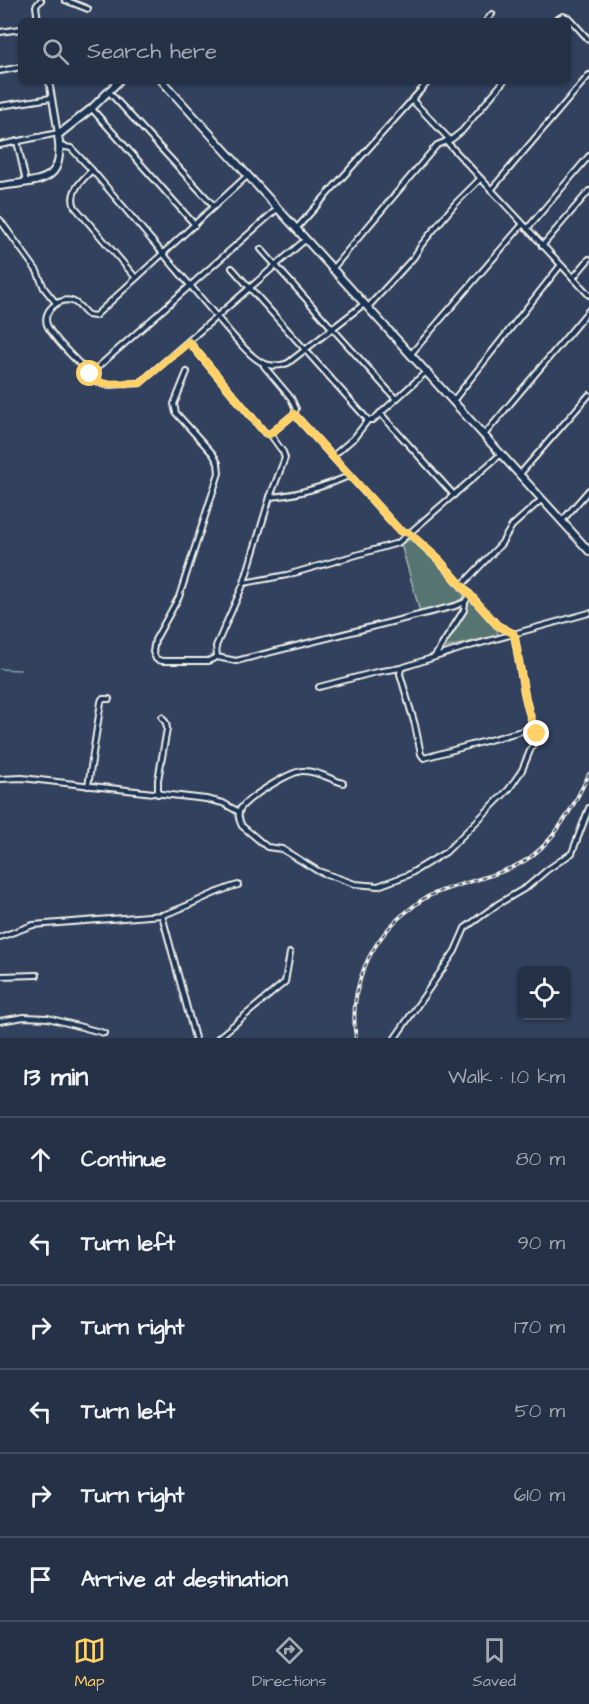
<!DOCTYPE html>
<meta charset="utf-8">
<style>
:root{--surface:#253146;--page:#2d394d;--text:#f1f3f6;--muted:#a3a9b3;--line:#424c5f;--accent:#ffd166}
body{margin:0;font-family:"Architects Daughter",sans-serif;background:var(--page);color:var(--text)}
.controls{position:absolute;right:18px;bottom:18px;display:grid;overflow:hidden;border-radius:9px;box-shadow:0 2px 4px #0004}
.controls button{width:54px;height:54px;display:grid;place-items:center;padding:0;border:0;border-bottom:2px solid var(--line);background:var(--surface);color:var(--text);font:30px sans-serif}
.stop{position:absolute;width:18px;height:18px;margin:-14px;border:4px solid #ffd166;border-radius:50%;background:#fff}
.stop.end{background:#ffd166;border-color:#fff;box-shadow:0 2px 6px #0008}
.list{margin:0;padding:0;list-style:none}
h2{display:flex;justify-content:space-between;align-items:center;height:78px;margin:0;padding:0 24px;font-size:26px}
h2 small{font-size:20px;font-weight:400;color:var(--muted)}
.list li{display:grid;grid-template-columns:39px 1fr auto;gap:18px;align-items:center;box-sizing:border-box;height:84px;padding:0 24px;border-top:2px solid var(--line)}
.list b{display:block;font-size:22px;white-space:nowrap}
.list em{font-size:20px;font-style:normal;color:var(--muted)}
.icon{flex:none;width:33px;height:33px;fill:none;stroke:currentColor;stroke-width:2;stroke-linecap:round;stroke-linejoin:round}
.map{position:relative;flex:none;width:589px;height:1038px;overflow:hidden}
.search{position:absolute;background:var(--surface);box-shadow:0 2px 4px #0004;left:18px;right:18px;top:18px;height:66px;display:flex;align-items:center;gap:15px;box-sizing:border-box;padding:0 21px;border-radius:9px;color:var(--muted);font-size:22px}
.sheet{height:582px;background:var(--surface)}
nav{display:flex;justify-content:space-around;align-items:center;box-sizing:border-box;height:84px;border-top:2px solid var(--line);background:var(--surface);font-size:16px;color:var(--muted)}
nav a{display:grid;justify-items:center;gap:3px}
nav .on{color:var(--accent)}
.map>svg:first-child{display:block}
.grass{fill:#577472;stroke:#a6b2ad;stroke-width:1.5}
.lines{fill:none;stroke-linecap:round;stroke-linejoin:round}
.stream{stroke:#869fab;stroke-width:1.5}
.street-casing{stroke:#f4f1e8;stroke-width:8}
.secondary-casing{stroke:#f4f1e8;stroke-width:10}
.street{stroke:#1d3557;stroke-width:4}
.secondary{stroke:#1d3557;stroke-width:6}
.rail-casing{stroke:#f4f1e8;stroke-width:4}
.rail{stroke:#1d3557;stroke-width:1.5;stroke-dasharray:4.5;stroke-linecap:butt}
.route{stroke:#ffd166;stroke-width:8}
</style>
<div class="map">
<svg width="589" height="1038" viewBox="0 0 589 1038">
<rect width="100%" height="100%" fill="#31415e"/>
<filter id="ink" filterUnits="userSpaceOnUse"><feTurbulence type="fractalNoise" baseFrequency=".0167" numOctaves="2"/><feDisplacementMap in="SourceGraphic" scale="12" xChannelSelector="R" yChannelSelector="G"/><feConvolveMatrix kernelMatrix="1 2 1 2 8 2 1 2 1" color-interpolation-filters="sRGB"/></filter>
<g filter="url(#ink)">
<g class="grass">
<path d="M410 539C432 556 449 575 465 597L455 603 420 612 401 544Z"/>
<polygon points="470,599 497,629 498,635 441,649"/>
</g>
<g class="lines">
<polyline class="stream" points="0,669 20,670"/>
<defs>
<g id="street">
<polyline points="65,0 88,9"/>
<polyline points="38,21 36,6 41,0"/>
<polyline points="486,21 492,14"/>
<polyline points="554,21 563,16 569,18 589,40"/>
<polyline points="0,32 21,29"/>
<polyline points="0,71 21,67"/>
<polyline points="49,81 58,134"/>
<polyline points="109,92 214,206"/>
<polyline points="412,100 450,140"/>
<polyline points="0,106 51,98"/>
<polyline points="92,109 195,225"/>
<polyline points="17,141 26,182"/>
<polyline points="446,141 589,295"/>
<polyline points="0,145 58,133"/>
<path d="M60 146 71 148 92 170 234 337C249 353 263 373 288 363L364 304"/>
<path d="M92 170C82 180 68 192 75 207L136 278"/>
<path d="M247 176 95 316 88 315C83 311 80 305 74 302 60 295 40 312 48 327 59 346 83 366 98 382L108 385 140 383 305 240"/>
<polyline points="491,190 589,75"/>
<polyline points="0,220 37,271 44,288 56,303"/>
<polyline points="296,229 429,81"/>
<polyline points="527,229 589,156"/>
<polyline points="542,246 589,191"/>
<polyline points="261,249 395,398"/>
<polyline points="232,268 368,420 373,420 425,373"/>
<polyline points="333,268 437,145 452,139 462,131 504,81"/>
<polyline points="573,278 589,259"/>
<polyline points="368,307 414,257 422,244 455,204 480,179"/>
<polyline points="189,342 265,433 270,434 294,414 296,409 291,398 264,366"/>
<polyline points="410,355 522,225"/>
<polyline points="187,372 174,404 176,413 213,454 218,463 219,473 179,597 155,640 153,652 156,659 162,661 208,661 217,657"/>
<polyline points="90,374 277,209"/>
<polyline points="453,401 560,266"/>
<polyline points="380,413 454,495"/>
<path d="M294 414 400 531 409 533 439 560 497 625 514 634C521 667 523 704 537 734L522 770 509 789 446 852 408 875 378 886 355 884 318 871 282 849 267 847 242 826C240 822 238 816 239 812 242 800 290 772 302 771 315 770 330 779 343 783"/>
<polyline points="270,434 283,452 285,458 270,497 244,583 216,646 217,657 236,661 455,606 465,602 470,595"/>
<polyline points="484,435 589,310"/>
<polyline points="333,456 354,438 368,420"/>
<polyline points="520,474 589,395"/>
<path d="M270 497C297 495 326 486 351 475"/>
<polyline points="562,521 589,490"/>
<polyline points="244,583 287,575 398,543 501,454"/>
<polyline points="462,585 501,544 512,526 541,500"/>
<polyline points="435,656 464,610 465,603"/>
<polyline points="319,687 376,672 401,668"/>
<polyline points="533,725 529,729 424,758 421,754 415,725 400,674 401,668 463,648 589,613"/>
<polyline points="0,779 22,778 206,799 223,803 239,812"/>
<polyline points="88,786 101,702 102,699 109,699"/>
<polyline points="158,794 158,780 167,729 166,723 162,717"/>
<polyline points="162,915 195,1038"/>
<path d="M0 937 33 925 162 915C188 908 211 892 238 885"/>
<polyline points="0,976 37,975"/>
<polyline points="0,1021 24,1017 48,1018 104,1033"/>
<polyline points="218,1038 285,982 290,953"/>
<polyline points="395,1038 455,951 465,928 498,904 527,887 547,870 572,853 589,808"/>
</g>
<g id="secondary">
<polyline points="162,81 589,551"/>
<path d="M0 186C38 180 66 185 58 135L92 108 119 81"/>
</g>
</defs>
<use href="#street" class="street-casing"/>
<use href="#secondary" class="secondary-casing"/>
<use href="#street" class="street"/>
<use href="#secondary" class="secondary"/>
<defs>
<path id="rail" d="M356 1038C348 989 370 938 410 909 416 904 422 899 429 896 460 881 504 877 532 856 559 835 575 803 589 774"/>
</defs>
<use href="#rail" class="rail-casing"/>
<use href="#rail" class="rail"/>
</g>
</g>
<g class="lines" filter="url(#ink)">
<path class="route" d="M90 374 103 384 140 383 189 342 265 433 270 434 294 414 400 531 409 533 439 560 497 625 514 634C521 667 523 703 537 734"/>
</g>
</svg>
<div class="controls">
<button><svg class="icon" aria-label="locate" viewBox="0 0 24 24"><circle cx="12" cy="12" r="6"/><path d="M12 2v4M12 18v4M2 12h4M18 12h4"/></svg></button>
</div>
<div class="stop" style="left:90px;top:374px"></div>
<div class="stop end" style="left:537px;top:734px"></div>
<div class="search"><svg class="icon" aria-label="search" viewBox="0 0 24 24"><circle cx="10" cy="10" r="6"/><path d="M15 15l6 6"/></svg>Search here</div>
</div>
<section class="sheet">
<h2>13 min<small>Walk · 1.0 km</small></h2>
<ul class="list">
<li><svg class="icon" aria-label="ahead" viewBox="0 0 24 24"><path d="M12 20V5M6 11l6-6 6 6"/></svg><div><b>Continue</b></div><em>80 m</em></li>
<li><svg class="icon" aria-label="left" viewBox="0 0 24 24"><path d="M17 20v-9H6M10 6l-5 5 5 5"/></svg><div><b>Turn left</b></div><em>90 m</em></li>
<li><svg class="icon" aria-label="right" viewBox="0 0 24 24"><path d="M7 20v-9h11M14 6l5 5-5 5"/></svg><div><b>Turn right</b></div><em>170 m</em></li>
<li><svg class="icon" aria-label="left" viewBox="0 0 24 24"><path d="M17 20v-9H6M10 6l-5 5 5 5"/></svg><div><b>Turn left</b></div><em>50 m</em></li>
<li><svg class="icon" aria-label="right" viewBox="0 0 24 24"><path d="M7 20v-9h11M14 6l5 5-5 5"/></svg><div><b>Turn right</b></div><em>610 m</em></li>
<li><svg class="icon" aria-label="arrive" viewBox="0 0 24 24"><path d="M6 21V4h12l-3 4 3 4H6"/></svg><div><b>Arrive at destination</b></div></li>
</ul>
</section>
<nav>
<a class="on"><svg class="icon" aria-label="map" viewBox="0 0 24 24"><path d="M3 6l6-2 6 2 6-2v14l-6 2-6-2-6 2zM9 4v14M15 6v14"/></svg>Map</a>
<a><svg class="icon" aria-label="directions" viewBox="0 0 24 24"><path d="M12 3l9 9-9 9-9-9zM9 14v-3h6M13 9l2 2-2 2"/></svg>Directions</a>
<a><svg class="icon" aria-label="saved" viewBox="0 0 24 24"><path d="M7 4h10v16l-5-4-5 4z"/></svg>Saved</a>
</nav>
